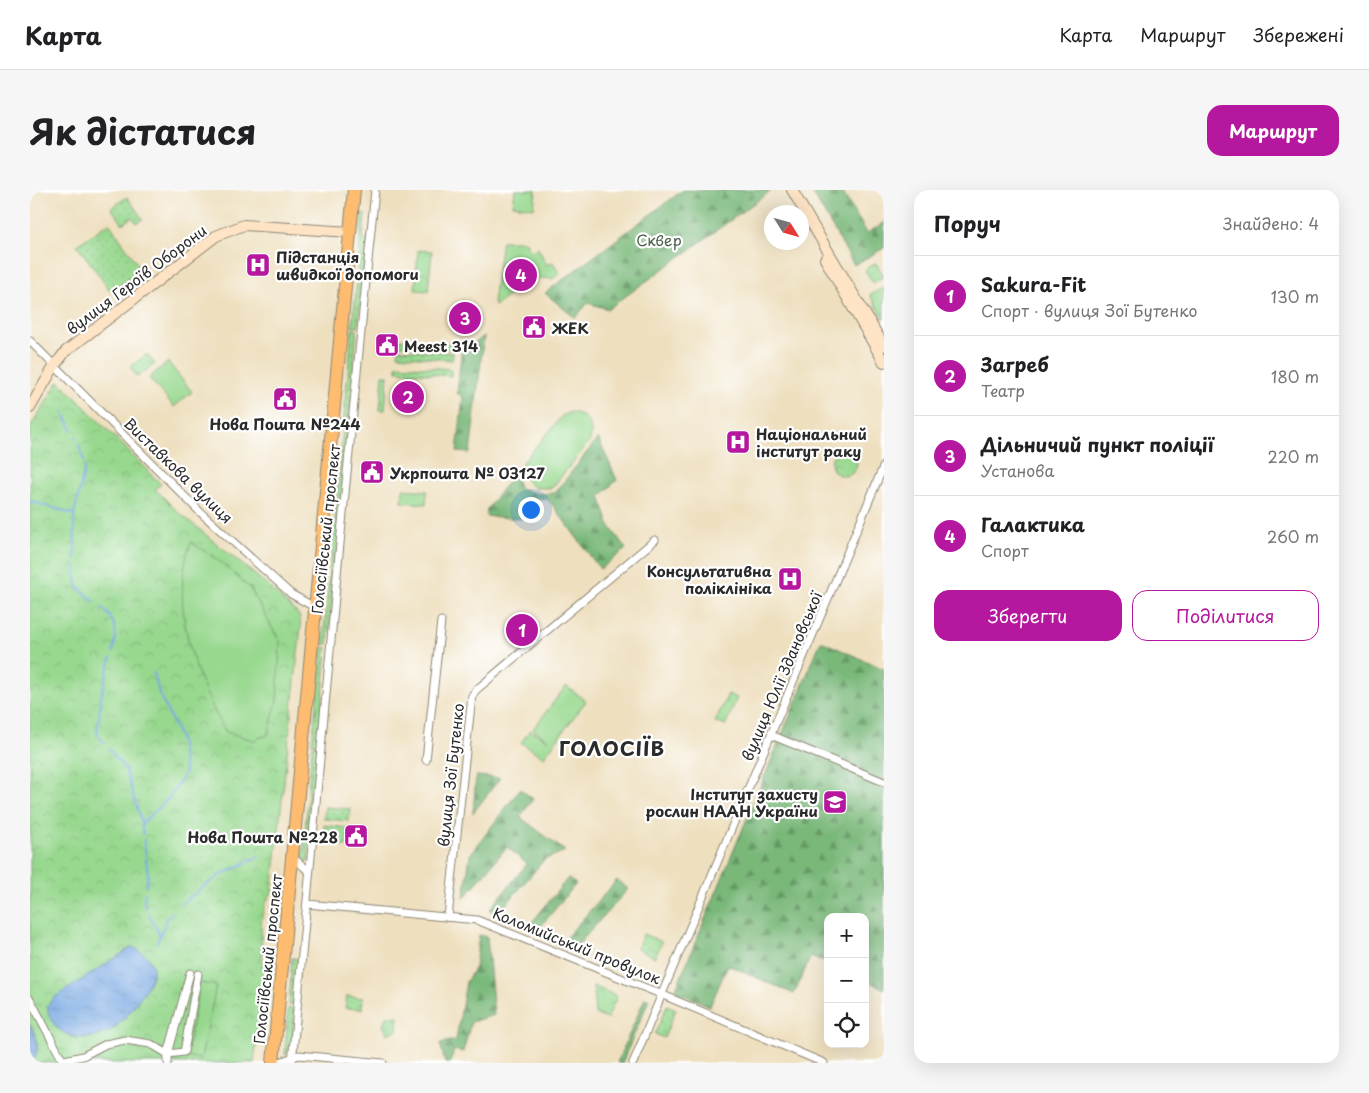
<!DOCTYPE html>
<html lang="uk">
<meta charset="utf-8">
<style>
:root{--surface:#fff;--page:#f6f6f6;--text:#202124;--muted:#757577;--line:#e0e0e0;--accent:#b5179e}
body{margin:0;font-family:"Playpen Sans",sans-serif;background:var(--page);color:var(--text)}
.controls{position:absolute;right:15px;bottom:15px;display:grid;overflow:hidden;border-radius:10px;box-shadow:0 5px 20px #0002}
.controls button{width:45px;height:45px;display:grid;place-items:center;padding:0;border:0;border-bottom:1px solid var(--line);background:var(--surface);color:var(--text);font:25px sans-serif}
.compass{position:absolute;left:734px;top:15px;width:45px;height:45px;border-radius:50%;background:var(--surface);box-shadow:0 5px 20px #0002;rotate:127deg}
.you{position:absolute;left:500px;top:319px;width:18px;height:18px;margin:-12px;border:4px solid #fff;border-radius:50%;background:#1a73e8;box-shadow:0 0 0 8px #1a73e833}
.badge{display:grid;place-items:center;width:32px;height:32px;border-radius:50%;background:var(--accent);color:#fff;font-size:16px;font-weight:700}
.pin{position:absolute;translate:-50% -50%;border:2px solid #fff;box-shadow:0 1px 5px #0006}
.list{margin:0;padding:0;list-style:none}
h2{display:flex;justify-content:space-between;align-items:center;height:65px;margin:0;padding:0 20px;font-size:21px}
h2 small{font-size:16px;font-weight:400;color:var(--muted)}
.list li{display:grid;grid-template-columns:32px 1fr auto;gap:15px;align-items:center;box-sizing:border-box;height:80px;padding:0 20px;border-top:1px solid var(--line)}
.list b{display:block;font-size:19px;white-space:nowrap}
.list p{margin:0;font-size:16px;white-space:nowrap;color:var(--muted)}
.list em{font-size:16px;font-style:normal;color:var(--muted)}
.actions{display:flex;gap:10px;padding:15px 20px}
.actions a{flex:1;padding:11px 0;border:1px solid var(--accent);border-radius:15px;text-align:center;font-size:18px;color:var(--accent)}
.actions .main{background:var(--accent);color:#fff}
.icon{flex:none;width:28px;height:28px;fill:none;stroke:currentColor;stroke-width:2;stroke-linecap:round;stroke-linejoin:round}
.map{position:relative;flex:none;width:854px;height:873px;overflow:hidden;border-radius:15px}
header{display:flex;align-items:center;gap:30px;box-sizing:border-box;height:70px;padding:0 25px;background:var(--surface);border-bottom:1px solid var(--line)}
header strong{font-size:24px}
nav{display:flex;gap:28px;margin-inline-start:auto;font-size:18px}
.intro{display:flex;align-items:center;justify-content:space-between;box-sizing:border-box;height:120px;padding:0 30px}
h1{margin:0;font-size:35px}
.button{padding:12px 22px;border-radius:15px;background:var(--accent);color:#fff;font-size:18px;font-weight:700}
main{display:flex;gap:30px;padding:0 30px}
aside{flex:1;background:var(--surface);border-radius:15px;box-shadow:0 5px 20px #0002}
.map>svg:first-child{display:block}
.grass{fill:url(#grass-dots);stroke:#61825c}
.forest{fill:url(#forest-firs);stroke:#527252}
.park{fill:url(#park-crowns);stroke:#61825c}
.pitch{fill:#97d88e;stroke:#61825c}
.water{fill:url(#water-ripples);stroke:#526a87}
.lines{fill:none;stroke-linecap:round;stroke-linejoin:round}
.stream{stroke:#79a9e3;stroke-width:2}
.street-casing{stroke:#8c8574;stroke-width:9}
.secondary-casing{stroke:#8c8574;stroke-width:12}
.highway-casing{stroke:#8c8574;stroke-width:14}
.street{stroke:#fff;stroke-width:7}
.secondary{stroke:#fee4c5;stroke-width:10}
.highway{stroke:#fdbc6f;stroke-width:12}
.labels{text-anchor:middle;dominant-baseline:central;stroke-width:4.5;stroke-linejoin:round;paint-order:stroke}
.park-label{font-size:15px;fill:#4b5f49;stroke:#fff}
.poi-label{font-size:15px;font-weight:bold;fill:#2b2b2b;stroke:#fff;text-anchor:start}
.street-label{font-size:15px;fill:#2b2b2b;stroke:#fff}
.district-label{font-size:20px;font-weight:bold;letter-spacing:1px;fill:#2b2b2b;stroke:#fff}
</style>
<header>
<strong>Карта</strong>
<nav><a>Карта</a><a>Маршрут</a><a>Збережені</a></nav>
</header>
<div class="intro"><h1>Як дістатися</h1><a class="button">Маршрут</a></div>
<main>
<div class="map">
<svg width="854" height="873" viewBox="0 0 854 873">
<defs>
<pattern id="grass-dots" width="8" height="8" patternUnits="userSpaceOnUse" patternTransform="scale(1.25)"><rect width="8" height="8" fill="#97d88e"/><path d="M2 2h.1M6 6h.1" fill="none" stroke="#82ba7b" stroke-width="1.8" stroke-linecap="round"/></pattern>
<pattern id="forest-firs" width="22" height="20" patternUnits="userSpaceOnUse" patternTransform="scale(1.25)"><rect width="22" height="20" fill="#79b879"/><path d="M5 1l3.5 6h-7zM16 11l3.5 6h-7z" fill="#639663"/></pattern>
<pattern id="park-crowns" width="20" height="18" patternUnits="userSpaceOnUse" patternTransform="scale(1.25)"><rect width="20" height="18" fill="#97d88e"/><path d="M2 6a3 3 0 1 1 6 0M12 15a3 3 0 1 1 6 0" fill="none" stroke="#82ba7b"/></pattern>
<pattern id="water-ripples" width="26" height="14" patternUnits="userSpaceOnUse" patternTransform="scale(1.25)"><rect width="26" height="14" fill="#79a9e3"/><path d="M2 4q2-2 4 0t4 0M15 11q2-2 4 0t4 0" fill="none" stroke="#638ab8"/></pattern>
</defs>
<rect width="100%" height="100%" fill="#fff"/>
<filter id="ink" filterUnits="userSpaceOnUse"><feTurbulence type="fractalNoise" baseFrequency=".02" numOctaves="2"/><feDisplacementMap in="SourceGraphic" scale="10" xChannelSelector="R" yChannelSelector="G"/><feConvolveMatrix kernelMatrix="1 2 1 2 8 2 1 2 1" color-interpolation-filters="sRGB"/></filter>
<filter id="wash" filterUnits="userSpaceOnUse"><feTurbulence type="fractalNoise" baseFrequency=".0096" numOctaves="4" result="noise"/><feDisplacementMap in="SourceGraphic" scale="20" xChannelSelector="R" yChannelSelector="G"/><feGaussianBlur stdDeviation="1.12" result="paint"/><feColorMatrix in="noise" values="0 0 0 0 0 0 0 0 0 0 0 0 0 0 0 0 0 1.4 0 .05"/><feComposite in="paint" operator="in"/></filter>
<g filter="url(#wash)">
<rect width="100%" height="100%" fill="#eedfbe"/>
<g class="grass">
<polygon points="97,7 113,29 107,33 102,27 93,34 81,18"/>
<polygon points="332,24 335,24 333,49 338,50 334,81 328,81"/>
<polygon points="79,33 111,79 81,102 47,55"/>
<polygon points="846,73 854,86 843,93 835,80"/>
<polygon points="328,85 333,86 328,137 322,137"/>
<polygon points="854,97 854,129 840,105"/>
<polygon points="322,139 327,140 307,363 302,363"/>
<polygon points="370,149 424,153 423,160 369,155"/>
<polygon points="369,159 423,163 422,170 368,165"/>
<polygon points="367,175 421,179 421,186 367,181"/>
<polygon points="353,185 358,185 355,220 350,220"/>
<polygon points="301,365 306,365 298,454 293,454"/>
<polygon points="293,457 297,458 289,554 282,553"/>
<polygon points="282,556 288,556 278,672 273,668"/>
<polygon points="295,617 321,619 319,631 294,629"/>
<polygon points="294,635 318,638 316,656 292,653"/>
<polygon points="262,768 270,769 265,816 259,815"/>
<polygon points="637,815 646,819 634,848 625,844"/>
<polygon points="258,818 264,819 262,859 255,865"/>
</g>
<g class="forest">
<polygon points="653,0 742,0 578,119 558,113 545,128 515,103"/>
<polygon points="781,0 811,0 837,43 853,34 854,30 854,58 824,75"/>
<polygon points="454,146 440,263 427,262 433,207 427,203 432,155 441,156"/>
<polygon points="568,248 587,290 570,306 579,335 596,359 570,379 518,309 495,307 492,329 456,326 457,319 484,284 490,299 508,304 525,303"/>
<polygon points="791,451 854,479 854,799 835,790 835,727 798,727 798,774 781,766 764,804 698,775 680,816 645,801"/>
<polygon points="446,586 470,588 443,623"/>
<polygon points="490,599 503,609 490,627 535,661 514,670 467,725 460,719 497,674 477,657 434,708 440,665"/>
<polygon points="538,688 546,694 505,743 498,737"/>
<polygon points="587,690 598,699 544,759 534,750"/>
<polygon points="449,745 457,747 464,825 441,832 433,862 424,860 420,873 415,873 410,853 426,850 436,792 445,777"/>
<polygon points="615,808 619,810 592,873 587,873"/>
</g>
<g class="park">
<polygon points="388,60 402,61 398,101 385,100"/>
<polygon points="117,164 125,174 107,187 100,177"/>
<path d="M29 191 131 294 125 299 147 321 230 389 269 425 271 436 242 702C225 726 233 753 233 781 234 811 227 843 224 873H0V238Z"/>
<circle cx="814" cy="273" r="13"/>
<polygon points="698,504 707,508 695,536 685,532"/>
<polygon points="613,744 632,752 625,767 607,759"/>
<polygon points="563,796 587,806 577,829 565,824"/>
<polygon points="317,806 333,808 332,819 315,818"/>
<polygon points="356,826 368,826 367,840 357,844 353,835"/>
</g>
<g class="pitch">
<polygon points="485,0 506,0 504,18 483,15"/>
<polygon points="472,51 495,51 501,61 508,58 517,75 523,72 530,84 522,89 511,88 486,104 484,102 465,116 463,112"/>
<polygon points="138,172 162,202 144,217 119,188"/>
<path d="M541 222C557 225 564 235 560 251L522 298H505C495 291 490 285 492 273L533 225Z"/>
<polygon points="373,299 397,301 396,314 372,312"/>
<path d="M161 352 192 373 220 398 250 452 247 510 238 545 223 550 196 542C165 489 138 414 161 352Z"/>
<polygon points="536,496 556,511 514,567 491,553 500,540 519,551 503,539"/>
<polygon points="170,793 186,796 171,869 156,866"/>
</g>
<g class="water">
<path d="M102 757C112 761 124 770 123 782 122 795 92 835 80 841 53 855 22 848 17 816L25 807Z"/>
<path d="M0 834C7 847 10 856 4 870L0 871Z"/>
</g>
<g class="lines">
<g class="stream">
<polyline points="33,221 42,240"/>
<polyline points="45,247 46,249"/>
<polyline points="49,255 54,271"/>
<polyline points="0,311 43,324"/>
<polyline points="45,370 44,324 55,277"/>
<polyline points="45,376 47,396 65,412"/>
<path d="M72 418C87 430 88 445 83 462"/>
<polyline points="74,553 67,544 72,502 81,468"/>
<polyline points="79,559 95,579 111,631 113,644"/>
<polyline points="112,633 140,607 155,583 150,548 129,503 124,483"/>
<polyline points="114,650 118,685 116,696"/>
<polyline points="115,703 114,713 116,718"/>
<polyline points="151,714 187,687 229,666"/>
<polyline points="119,724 130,746"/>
<polyline points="127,753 136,730 142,723"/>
</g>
</g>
</g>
<g filter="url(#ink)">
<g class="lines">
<defs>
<g id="street">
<polyline points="0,151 170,322 261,404 286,418"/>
<polyline points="741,545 854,592"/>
<polyline points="396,570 411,431"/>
<polyline points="263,668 279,681"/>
<polyline points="277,714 447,730 633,805 794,873"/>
<polyline points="418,727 442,506 446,500 625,350"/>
<polyline points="0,809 34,873"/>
<polyline points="34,870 53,866 76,854 95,850 121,854 138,864 154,862 168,784"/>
<polyline points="138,873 138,864 160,783"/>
<polyline points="247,873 269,865 353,873"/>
<polyline points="262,873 308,374 345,0"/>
<polyline points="603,873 854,275"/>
</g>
<g id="secondary">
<polyline points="762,0 854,156"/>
<polyline points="795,69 854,172"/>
<polyline points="0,218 25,175 36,161 186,46 214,35 320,42"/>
</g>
<polyline id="highway" points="243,873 324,0"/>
</defs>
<use href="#street" class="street-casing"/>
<use href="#secondary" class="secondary-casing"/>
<use href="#highway" class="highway-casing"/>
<use href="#street" class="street"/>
<use href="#secondary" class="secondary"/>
<use href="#highway" class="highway"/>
</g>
</g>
<defs>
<symbol id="hospital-square" viewBox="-11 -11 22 22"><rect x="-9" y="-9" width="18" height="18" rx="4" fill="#b5179e" stroke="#fff"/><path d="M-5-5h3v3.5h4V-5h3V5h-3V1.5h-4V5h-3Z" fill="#fff"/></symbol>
<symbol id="civic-square" viewBox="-11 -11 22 22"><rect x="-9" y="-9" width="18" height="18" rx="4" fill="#b5179e" stroke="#fff"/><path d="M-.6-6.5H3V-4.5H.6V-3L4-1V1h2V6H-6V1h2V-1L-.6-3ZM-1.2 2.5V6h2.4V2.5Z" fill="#fff"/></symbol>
<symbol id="university-square" viewBox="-11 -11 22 22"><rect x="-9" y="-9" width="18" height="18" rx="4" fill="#b5179e" stroke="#fff"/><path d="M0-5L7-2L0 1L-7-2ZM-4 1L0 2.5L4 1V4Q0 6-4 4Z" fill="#fff"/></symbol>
</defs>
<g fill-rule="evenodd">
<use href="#hospital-square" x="214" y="61" width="28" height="28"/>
<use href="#civic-square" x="490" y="123" width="28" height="28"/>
<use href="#civic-square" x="343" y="141" width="28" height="28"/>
<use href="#civic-square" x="241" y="195" width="28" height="28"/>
<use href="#hospital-square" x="694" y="238" width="28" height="28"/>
<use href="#civic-square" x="328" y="268" width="28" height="28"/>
<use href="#hospital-square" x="746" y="375" width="28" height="28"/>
<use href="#university-square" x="791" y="598" width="28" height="28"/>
<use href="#civic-square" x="312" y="632" width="28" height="28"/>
</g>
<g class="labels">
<g class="park-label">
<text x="629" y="49">Сквер</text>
</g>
<g class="poi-label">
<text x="246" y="66">Підстанція<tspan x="246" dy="17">швидкої допомоги</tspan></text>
<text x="522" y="137">ЖЕК</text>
<text x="374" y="155">Meest 314</text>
<text x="255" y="233" text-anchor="middle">Нова Пошта №244</text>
<text x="726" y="243">Національний<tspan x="726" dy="17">інститут раку</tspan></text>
<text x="360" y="282">Укрпошта № 03127</text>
<text x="742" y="380" text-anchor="end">Консультативна<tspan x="742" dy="17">поліклініка</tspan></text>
<text x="788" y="603" text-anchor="end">Інститут захисту<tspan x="788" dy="17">рослин НААН України</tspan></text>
<text x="308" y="646" text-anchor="end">Нова Пошта №228</text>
</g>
<g class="street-label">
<text transform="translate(106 89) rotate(-37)">вулиця Героїв Оборони</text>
<text transform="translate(149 280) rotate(44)">Виставкова вулиця</text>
<text transform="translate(295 339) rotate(-84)">Голосіївський проспект</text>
<text transform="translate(751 486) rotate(-67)">вулиця Юлії Здановської</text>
<text transform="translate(420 585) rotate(-84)">вулиця Зої Бутенко</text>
<text transform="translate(547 755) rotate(22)">Коломийський провулок</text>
<text transform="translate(237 769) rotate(-84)">Голосіївський проспект</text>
</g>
<g class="district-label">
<text x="582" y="558">ГОЛОСІЇВ</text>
</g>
</g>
</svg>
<div class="controls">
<button>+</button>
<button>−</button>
<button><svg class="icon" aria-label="locate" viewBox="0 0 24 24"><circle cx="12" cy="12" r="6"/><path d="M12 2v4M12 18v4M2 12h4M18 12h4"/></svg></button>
</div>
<svg class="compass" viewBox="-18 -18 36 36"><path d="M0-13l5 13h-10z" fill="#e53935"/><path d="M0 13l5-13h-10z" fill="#757577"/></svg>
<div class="you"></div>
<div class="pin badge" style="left:492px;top:440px">1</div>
<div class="pin badge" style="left:378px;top:207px">2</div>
<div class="pin badge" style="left:435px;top:128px">3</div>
<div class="pin badge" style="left:491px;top:85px">4</div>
</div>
<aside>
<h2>Поруч<small>Знайдено: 4</small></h2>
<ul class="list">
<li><span class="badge">1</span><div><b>Sakura-Fit</b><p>Спорт · вулиця Зої Бутенко</p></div><em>130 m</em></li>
<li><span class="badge">2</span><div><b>Загреб</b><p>Театр</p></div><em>180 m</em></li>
<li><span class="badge">3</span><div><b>Дільничий пункт поліції</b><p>Установа</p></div><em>220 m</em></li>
<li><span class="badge">4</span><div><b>Галактика</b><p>Спорт</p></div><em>260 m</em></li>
</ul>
<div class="actions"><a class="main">Зберегти</a><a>Поділитися</a></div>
</aside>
</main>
